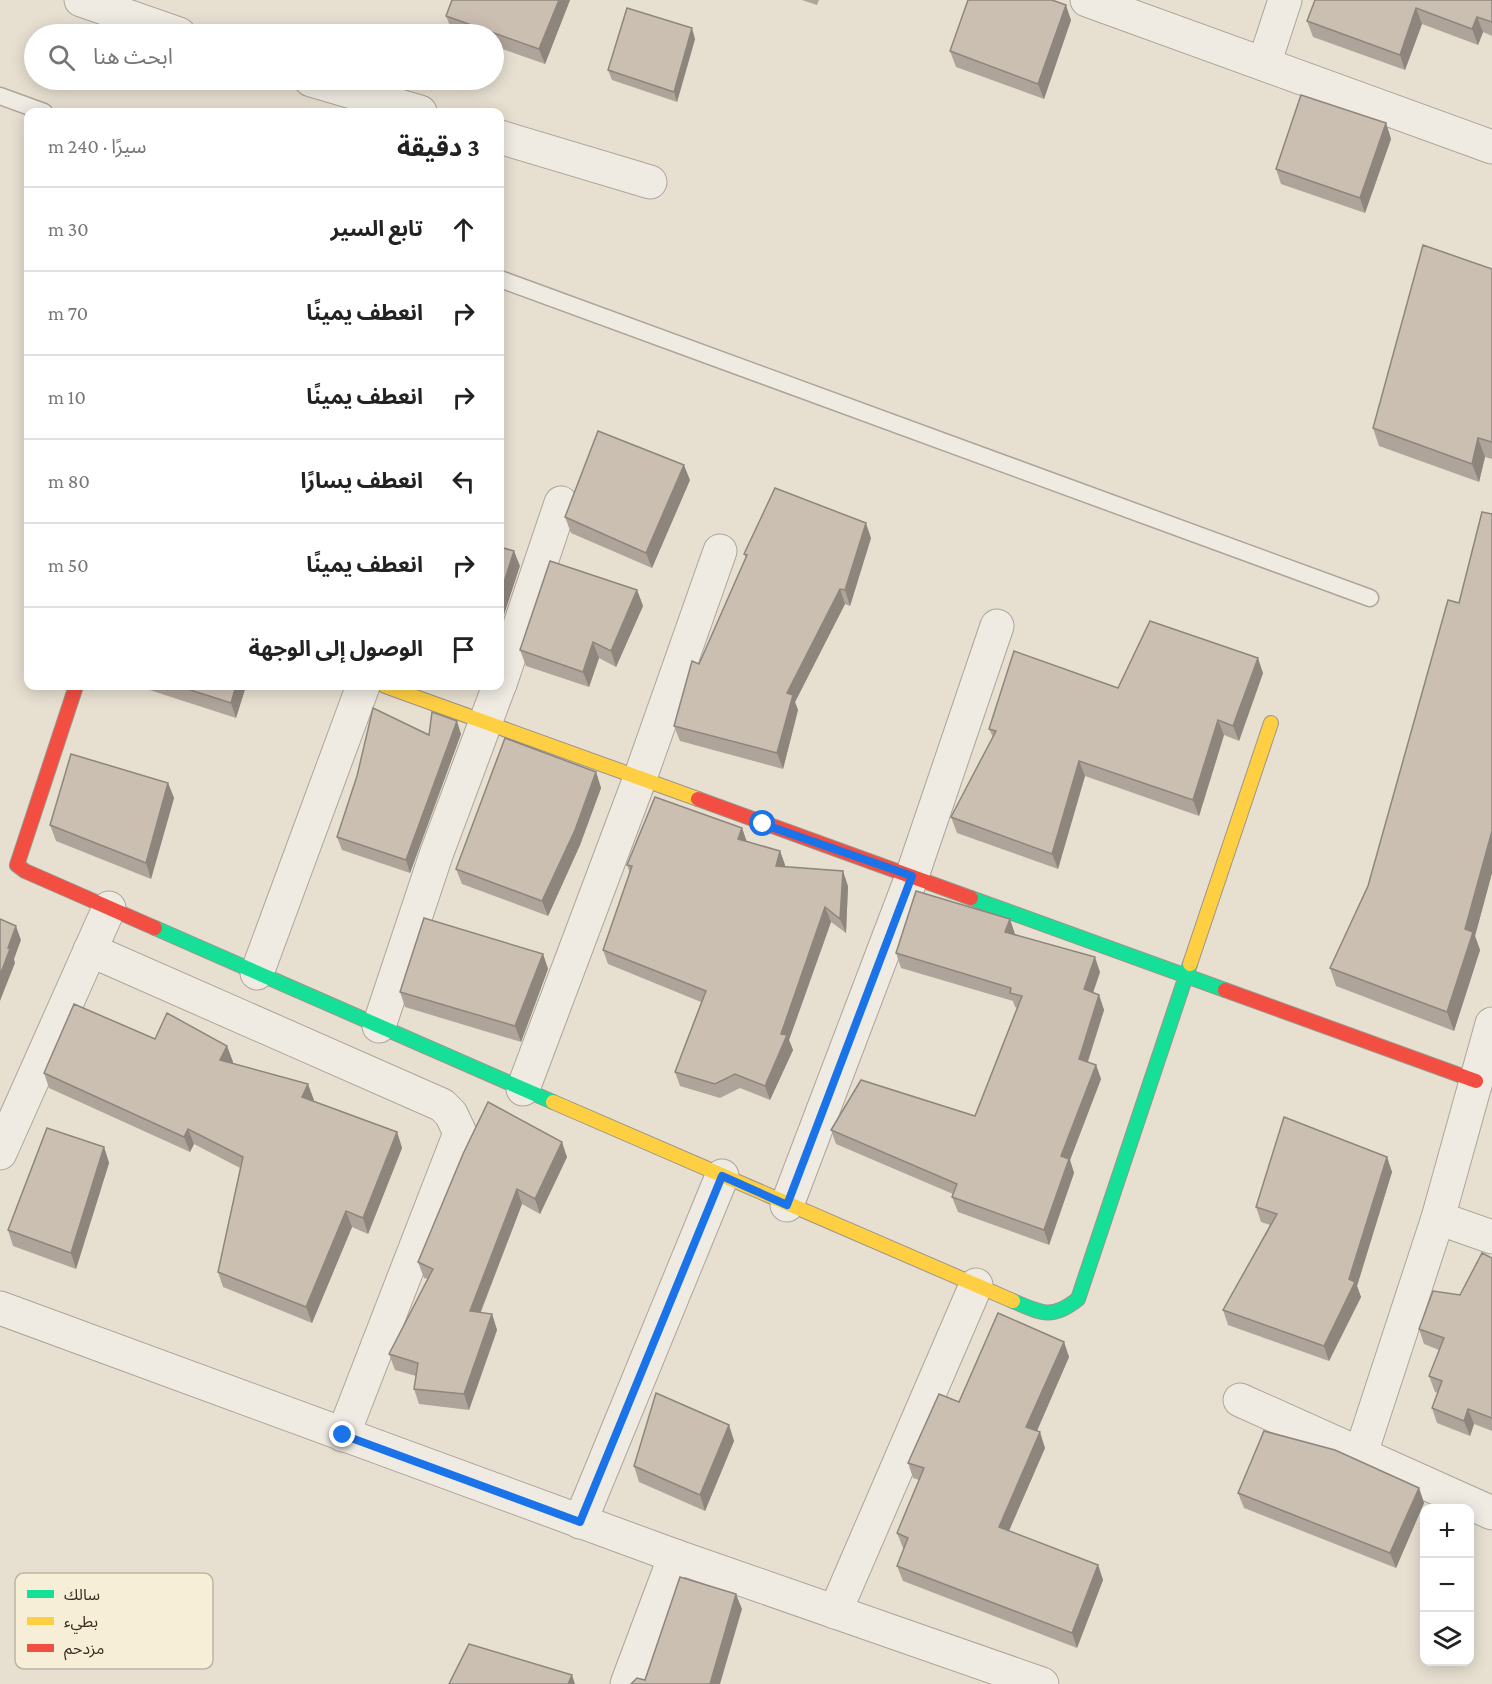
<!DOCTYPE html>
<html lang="ar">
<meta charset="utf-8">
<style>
:root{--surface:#fff;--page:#f6f6f6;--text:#222;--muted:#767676;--line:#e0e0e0}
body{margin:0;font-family:"Crimson Pro","Noto Sans Arabic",serif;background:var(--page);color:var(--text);direction:rtl}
.controls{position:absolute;right:18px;bottom:18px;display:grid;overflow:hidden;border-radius:12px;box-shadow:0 3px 15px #0003}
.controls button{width:54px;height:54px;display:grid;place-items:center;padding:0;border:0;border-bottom:2px solid var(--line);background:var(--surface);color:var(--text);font:30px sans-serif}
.stop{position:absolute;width:18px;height:18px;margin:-14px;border:4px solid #1a73e8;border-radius:50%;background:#fff}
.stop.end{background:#1a73e8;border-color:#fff;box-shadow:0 2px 6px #0008}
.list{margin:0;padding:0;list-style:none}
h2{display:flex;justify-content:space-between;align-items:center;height:78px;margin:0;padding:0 24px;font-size:26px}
h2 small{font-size:20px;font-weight:400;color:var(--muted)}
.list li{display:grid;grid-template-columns:39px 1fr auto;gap:18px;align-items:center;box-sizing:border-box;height:84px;padding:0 24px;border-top:2px solid var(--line)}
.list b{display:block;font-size:22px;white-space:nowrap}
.list em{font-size:20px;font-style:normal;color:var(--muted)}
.icon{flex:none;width:33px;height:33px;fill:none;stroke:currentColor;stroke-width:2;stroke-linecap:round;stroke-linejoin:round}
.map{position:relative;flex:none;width:1492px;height:1684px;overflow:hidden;direction:ltr}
.search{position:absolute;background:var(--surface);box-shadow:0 3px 15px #0003;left:24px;top:24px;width:480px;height:66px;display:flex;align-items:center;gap:15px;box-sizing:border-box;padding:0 21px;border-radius:33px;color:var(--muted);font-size:22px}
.panel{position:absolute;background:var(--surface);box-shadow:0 3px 15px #0003;left:24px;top:108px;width:480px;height:582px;border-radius:12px;direction:rtl}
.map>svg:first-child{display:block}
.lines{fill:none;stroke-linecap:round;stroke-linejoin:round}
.lane-casing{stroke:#ada599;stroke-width:19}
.street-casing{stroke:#ada599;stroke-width:35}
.fast-casing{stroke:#9c958a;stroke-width:16}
.slow-casing{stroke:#9c958a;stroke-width:16}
.jam-casing{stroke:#9c958a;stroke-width:16}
.lane{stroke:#efebe3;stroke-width:16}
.street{stroke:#efebe3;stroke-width:33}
.fast{stroke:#16e098;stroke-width:14}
.slow{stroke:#ffcf43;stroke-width:14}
.jam{stroke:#f24e42;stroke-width:14}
.wall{fill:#afa499}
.shaded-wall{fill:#8e867d}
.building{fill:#cbbfb2;stroke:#8e867d;stroke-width:1.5}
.route{stroke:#1a73e8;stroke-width:8}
.key{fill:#f7eed8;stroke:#bfb4a1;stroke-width:1.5}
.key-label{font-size:16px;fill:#3d2e20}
</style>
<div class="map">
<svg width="1492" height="1684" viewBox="0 0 1492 1684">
<rect width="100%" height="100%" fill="#e7e0d1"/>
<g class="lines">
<defs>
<g id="lane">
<polyline points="0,96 44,112"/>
<polyline points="500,279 1370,598"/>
</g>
<g id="street">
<polyline points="81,0 179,34"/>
<polyline points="1087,0 1492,147"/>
<polyline points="1264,64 1285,0"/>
<polyline points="311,80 420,112"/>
<polyline points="500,137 650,182"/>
<polyline points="500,684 561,503"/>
<polyline points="90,950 442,1105 451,1114 460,1133 343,1435"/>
<polyline points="257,973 363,686"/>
<polyline points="379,1026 436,855 499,686"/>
<polyline points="523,1089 640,778 720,551"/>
<polyline points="0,1153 109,908"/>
<polyline points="787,1205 912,876 997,626"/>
<polyline points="1438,1218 1492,1237"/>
<polyline points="0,1308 675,1556 1042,1684"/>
<polyline points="1240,1400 1492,1513"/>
<polyline points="1360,1456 1438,1218 1492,1024"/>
<polyline points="580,1522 722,1176"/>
<polyline points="835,1612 976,1285"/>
<polyline points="627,1684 675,1556"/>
</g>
<g id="fast">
<polyline points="971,898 1225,990"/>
<polyline points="155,928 553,1102"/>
<path d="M1013 1301C1041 1313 1052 1320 1078 1299L1190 964"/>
</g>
<g id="slow">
<polyline points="385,686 698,799"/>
<polyline points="1190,964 1271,723"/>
<polyline points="553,1102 1013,1301"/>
</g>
<g id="jam">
<polyline points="76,686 17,865 25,871 155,928"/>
<polyline points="698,799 971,898"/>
<polyline points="1225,990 1476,1081"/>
</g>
</defs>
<use href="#lane" class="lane-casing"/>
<use href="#street" class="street-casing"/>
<use href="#fast" class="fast-casing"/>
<use href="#slow" class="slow-casing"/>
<use href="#jam" class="jam-casing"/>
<use href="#lane" class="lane"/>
<use href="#street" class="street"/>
<use href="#fast" class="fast"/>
<use href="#slow" class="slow"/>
<use href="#jam" class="jam"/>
</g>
<g class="wall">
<polygon points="570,0 545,64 494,46 494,34 461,34 452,31 446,16"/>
<polygon points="802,0 819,0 817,5"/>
<polygon points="1492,0 1492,36 1483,32 1478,45 1422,24 1405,70 1313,37 1307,21"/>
<polygon points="1071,20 1044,99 956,67 950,51"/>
<polygon points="695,39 677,102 612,80 608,70"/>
<polygon points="1386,123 1391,139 1365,213 1281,184 1276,169"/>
<polygon points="1492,269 1492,459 1485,457 1479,482 1379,446 1373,428"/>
<polygon points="690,480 652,568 571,533 565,517"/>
<polygon points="1492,514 1492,873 1475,936 1480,950 1454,1031 1336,986 1330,968 1368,886 1459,603"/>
<polygon points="871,538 850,606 845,604 795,702 798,710 783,769 680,741 674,726 699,664 746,558 744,554"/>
<polygon points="637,590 643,606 616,667 599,658 589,687 526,666 520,650"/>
<polygon points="1263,673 1239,741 1224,735 1199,816 1085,776 1058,869 957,833 951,817 993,737 989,729 1118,688"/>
<polygon points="137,686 246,686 236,718"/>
<polygon points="461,734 410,873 342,850 337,837 429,735"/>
<polygon points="596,772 601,788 580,845 548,916 462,884 456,869"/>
<polygon points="168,783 174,798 151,879 56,841 50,825"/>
<polygon points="742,828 746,841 780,851 785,865 785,867 848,886 846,933 831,922 789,1040 793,1050 770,1100 740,1088 720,1098 680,1086 675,1072 701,1002 608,964 603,950 630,873 627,865"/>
<polygon points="1015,934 1100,972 1093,993 1099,995 1104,1010 1088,1062 1096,1065 1101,1079 1070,1160 1074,1173 1049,1245 958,1212 952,1197 953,1194 836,1144 831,1130 975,1116 1017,1008 1015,1007 1013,1001 901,968 896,953"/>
<polygon points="543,954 548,969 521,1042 405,1007 400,992"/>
<polygon points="155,1039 227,1046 233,1062 232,1064 314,1100 313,1101 397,1132 402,1148 368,1234 352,1227 312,1323 223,1287 218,1272 240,1168 194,1144 190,1152 49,1088 44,1073"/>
<polygon points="104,1147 109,1163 76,1269 13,1246 8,1230"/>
<polygon points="463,1154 567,1157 540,1214 522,1204 481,1312 492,1314 497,1330 469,1410 419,1404 414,1389 416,1376 395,1370 389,1354 428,1279 424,1278 418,1262"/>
<polygon points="1387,1157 1392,1172 1357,1286 1361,1297 1329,1361 1228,1325 1223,1310 1270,1225 1261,1222 1256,1207"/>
<polygon points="1492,1258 1492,1431 1474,1424 1470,1436 1437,1423 1432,1408 1438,1393 1435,1392 1429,1376 1439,1350 1424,1344 1419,1329 1460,1295"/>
<polygon points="1064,1342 1069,1357 1037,1431 1045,1448 1009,1531 1098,1565 1103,1580 1077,1648 903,1581 897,1566 904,1549 903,1548 897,1533 919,1480 913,1478 908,1463 959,1402"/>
<polygon points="729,1425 734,1441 705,1511 639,1482 634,1466"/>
<polygon points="1419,1488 1424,1503 1396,1568 1244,1508 1238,1493"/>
</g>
<g class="shaded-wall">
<polygon points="559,0 570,0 545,64 539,49"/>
<polygon points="1066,5 1071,20 1044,99 1038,84"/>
<polygon points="1416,8 1422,24 1405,70 1400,55"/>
<polygon points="1477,17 1483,32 1478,45 1472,29"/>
<polygon points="692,28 695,39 677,102 674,92"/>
<polygon points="1386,123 1391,139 1365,213 1360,198"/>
<polygon points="1478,438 1485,457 1479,482 1472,464"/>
<polygon points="684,465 690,480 652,568 646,553"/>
<polygon points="866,523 871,538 850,606 845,590"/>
<polygon points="514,551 520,566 500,627 500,595"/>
<polygon points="840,589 845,604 795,702 798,710 783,769 777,753 787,693"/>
<polygon points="637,590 643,606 616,667 611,651"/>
<polygon points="593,642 599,658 589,687 583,672"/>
<polygon points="1258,658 1263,673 1239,741 1233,726"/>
<polygon points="236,686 246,686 236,718 231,703"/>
<polygon points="1218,720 1224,735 1199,816 1193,800"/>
<polygon points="457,721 461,734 410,873 406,860"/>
<polygon points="1079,761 1085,776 1058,869 1052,854"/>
<polygon points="596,772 601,788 580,845 548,916 542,901"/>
<polygon points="168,783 174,798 151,879 146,863"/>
<polygon points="742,828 747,842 738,839"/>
<polygon points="1492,831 1492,873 1475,936 1480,950 1454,1031 1447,1012 1465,929"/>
<polygon points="780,851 785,865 781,880 776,866"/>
<polygon points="843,871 848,886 846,933 840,919"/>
<polygon points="825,907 831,922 789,1040 793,1050 770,1100 765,1086 781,1034"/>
<polygon points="1010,919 1015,934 1011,946 1005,932"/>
<polygon points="16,926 21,940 14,959 15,963 0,1001 0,975 8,948"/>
<polygon points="543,954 548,969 521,1042 515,1026"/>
<polygon points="1095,957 1100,972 1089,1004 1084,989"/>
<polygon points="1099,995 1104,1010 1084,1073 1079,1059"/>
<polygon points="227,1046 233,1062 226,1076 220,1060"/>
<polygon points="1096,1065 1101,1079 1070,1160 1074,1173 1049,1245 1044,1230 1061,1156"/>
<polygon points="308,1084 314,1100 307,1113 302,1097"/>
<polygon points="188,1129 194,1144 190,1152 184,1137"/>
<polygon points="397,1132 402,1148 368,1234 363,1218"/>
<polygon points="562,1142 567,1157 540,1214 535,1199"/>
<polygon points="104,1147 109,1163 76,1269 71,1253"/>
<polygon points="1387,1157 1392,1172 1357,1286 1361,1297 1329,1361 1324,1346 1349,1279"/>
<polygon points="517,1189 522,1204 475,1326 470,1311"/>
<polygon points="346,1211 352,1227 312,1323 306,1307"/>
<polygon points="492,1314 497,1330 469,1410 464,1394"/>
<polygon points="1064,1342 1069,1357 1032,1442 1026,1427"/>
<polygon points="1468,1409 1474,1424 1470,1436 1464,1421"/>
<polygon points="729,1425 734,1441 705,1511 700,1495"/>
<polygon points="1040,1432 1045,1448 1004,1542 999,1527"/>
<polygon points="1419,1488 1424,1503 1396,1568 1390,1553"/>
<polygon points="1098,1565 1103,1580 1077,1648 1072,1633"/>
<polygon points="736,1594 742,1609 720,1684 710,1684"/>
<polygon points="572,1675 575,1684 568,1684"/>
</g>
<g class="building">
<polygon points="452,0 559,0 539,49 446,16"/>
<polygon points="968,0 1052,0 1066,5 1038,84 950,51"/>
<polygon points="1315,0 1492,0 1492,22 1477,17 1472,29 1416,8 1400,55 1307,21"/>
<polygon points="627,8 692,28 674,92 608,70"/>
<polygon points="1301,95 1386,123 1360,198 1276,169"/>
<polygon points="1423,245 1492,269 1492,442 1478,438 1472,464 1373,428"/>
<polygon points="598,431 684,465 646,553 565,517"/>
<polygon points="775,488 866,523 845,590 840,589 787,693 793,695 777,753 674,726 692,661 699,664 747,555 744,554"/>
<polygon points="1482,512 1492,514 1492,831 1465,929 1473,932 1447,1012 1330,968 1368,886 1448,600 1459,603"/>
<polygon points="500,547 514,551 500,595"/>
<polygon points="550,561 637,590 611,651 593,642 583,672 520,650"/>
<polygon points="1150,621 1258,658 1233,726 1218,720 1193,800 1079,761 1052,854 951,817 996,731 989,729 1014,651 1118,688"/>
<polygon points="178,686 236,686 231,703"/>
<polygon points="373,708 429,735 432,712 457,721 406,860 337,837 357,776"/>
<polygon points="505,738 596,772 575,830 542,901 456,869"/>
<polygon points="71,754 168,783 146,863 50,825"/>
<polygon points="655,797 742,828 738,839 780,851 776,866 843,871 840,919 825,907 781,1034 787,1035 765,1086 735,1074 715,1084 675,1072 706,991 603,950 632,866 627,865"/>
<polygon points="916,891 1010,919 1005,932 1095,957 1084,989 1099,995 1079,1059 1096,1065 1061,1156 1069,1159 1044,1230 952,1197 957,1184 831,1130 861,1080 975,1116 1022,996 1010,993 1011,988 896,953"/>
<polygon points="424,918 543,954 515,1026 400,992"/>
<polygon points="0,919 16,926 8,948 10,949 0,975"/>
<polygon points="74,1004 155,1039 167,1013 227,1046 220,1060 308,1084 302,1097 397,1132 363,1218 346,1211 306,1307 218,1272 243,1157 188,1129 184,1137 44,1073"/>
<polygon points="488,1102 562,1142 535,1199 517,1189 470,1311 492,1314 464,1394 414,1389 418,1363 389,1354 433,1269 418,1262 463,1154"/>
<polygon points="1284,1117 1387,1157 1349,1279 1355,1282 1324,1346 1223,1310 1277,1214 1256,1207"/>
<polygon points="47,1128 104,1147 71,1253 8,1230"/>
<polygon points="1482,1253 1492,1258 1492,1418 1468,1409 1464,1421 1432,1408 1442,1381 1429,1376 1444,1338 1419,1329 1433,1291 1460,1295"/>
<polygon points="998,1313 1064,1342 1026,1427 1040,1432 999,1527 1098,1565 1072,1633 897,1566 908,1538 897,1533 924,1468 908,1463 939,1394 959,1402"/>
<polygon points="656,1393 729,1425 700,1495 634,1466"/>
<polygon points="1264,1431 1335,1450 1419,1488 1390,1553 1238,1493"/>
<polygon points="680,1577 736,1594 710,1684 631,1684 637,1678 645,1680"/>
<polygon points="469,1644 572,1675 568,1684 449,1684"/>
</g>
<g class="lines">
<polyline class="route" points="343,1435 580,1522 722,1176 787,1205 912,876 763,824"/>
</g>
<rect x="15" y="1573" width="198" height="96" rx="9" class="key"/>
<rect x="27" y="1590" width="27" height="8" fill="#16e098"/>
<rect x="27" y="1617" width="27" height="8" fill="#ffcf43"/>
<rect x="27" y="1644" width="27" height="8" fill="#f24e42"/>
<g class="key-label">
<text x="64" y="1600">سالك</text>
<text x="64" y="1627">بطيء</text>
<text x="64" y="1654">مزدحم</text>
</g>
</svg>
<div class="controls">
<button>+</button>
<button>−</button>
<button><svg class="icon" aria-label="layers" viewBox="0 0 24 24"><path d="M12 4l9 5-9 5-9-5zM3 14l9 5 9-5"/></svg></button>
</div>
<div class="stop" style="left:763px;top:824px"></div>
<div class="stop end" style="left:343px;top:1435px"></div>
<div class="search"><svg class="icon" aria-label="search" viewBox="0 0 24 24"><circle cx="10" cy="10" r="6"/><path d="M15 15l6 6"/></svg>ابحث هنا</div>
<section class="panel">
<h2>3 دقيقة<small>سيرًا · 240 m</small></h2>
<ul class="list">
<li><svg class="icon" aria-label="ahead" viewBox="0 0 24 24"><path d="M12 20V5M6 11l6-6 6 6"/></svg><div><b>تابع السير</b></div><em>30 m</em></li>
<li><svg class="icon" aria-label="right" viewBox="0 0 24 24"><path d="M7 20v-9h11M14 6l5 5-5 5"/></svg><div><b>انعطف يمينًا</b></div><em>70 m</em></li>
<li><svg class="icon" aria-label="right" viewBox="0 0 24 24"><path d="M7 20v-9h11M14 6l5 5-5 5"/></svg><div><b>انعطف يمينًا</b></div><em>10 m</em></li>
<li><svg class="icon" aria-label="left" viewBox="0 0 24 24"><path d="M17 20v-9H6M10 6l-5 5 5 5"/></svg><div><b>انعطف يسارًا</b></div><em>80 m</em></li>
<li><svg class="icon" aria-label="right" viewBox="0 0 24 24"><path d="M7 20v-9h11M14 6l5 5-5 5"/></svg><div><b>انعطف يمينًا</b></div><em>50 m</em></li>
<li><svg class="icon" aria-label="arrive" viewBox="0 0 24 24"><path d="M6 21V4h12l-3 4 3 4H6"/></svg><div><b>الوصول إلى الوجهة</b></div></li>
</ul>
</section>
</div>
